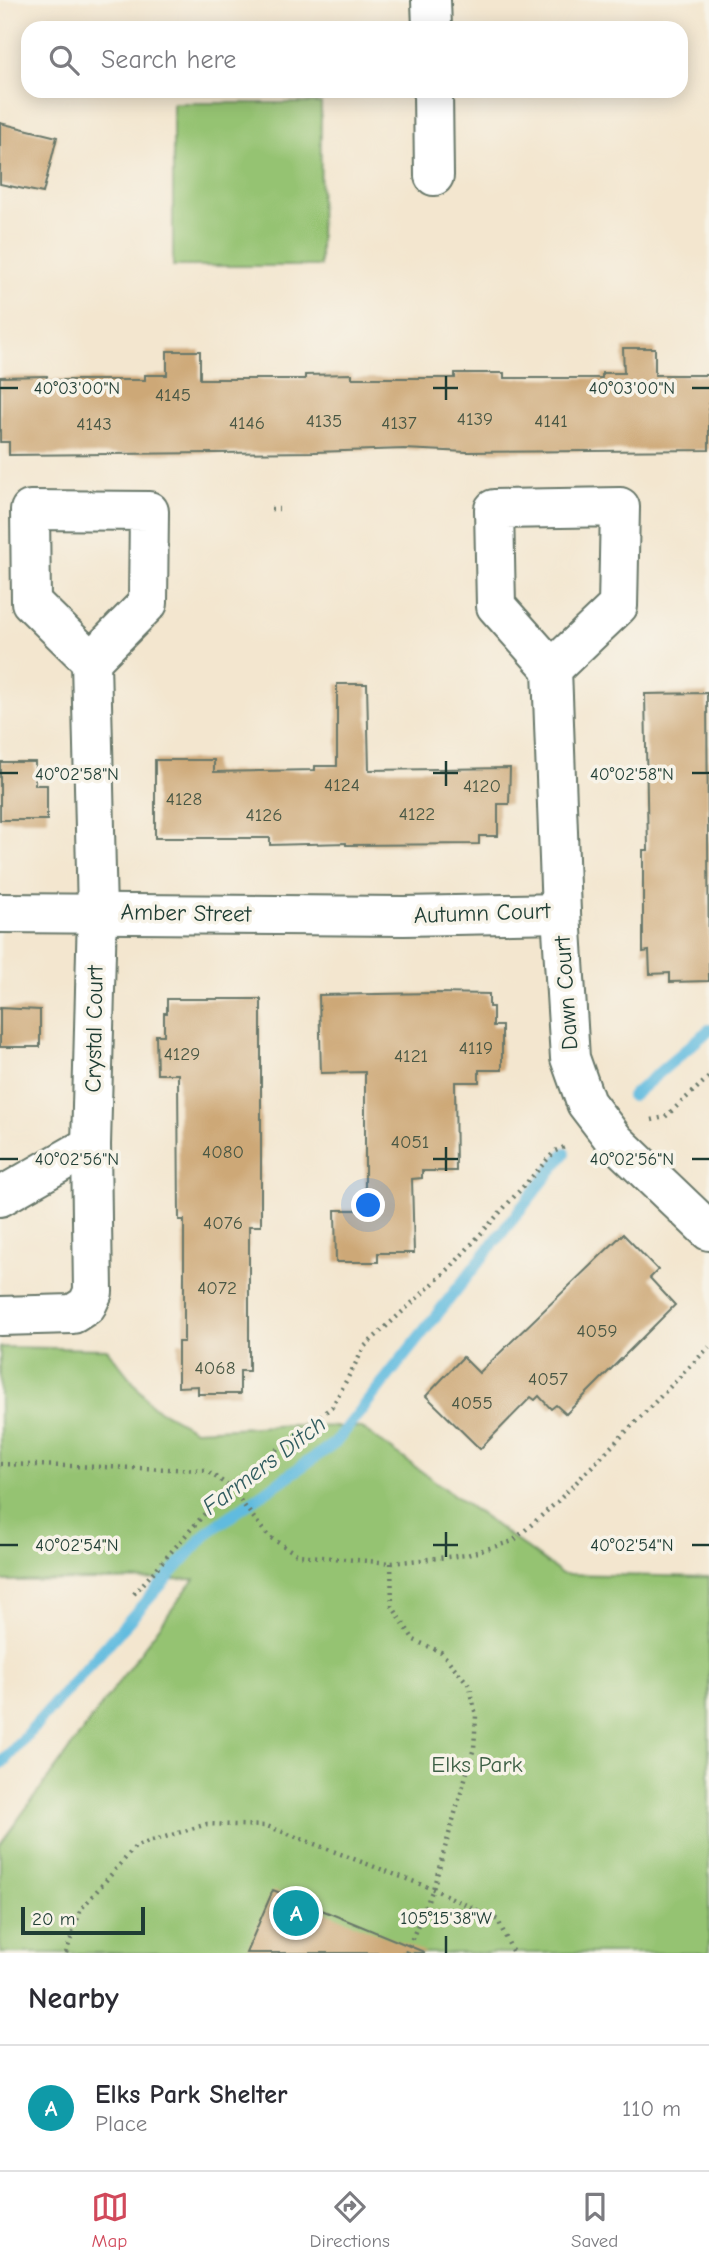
<!DOCTYPE html>
<meta charset="utf-8">
<style>
:root{--surface:#fff;--page:#f2f2f3;--text:#2b2b33;--muted:#7c7c81;--line:#e1e1e2;--accent:#d1495b}
body{margin:0;font-family:"Comic Neue",sans-serif;background:var(--page);color:var(--text)}
.scale{position:absolute;left:21px;bottom:18px;width:124px;box-sizing:border-box;padding-left:7px;border:4px solid #1f3d34;border-top:0;font-size:19px;line-height:24px;white-space:nowrap;color:#1f3d34;-webkit-text-stroke:5px #f7f3e8;paint-order:stroke}
.you{position:absolute;left:369px;top:1206px;width:24px;height:24px;margin:-18px;border:5px solid #fff;border-radius:50%;background:#1a73e8;box-shadow:0 0 0 10px #1a73e833}
.badge{display:grid;place-items:center;width:46px;height:46px;border-radius:50%;background:var(--accent);color:#fff;font-size:23px;font-weight:700}
.pin{position:absolute;translate:-50% -50%;border:4px solid #fff;box-shadow:0 2px 7px #0006}
.list{margin:0;padding:0;list-style:none}
h2{display:flex;justify-content:space-between;align-items:center;height:91px;margin:0;padding:0 28px;font-size:30px}
h2 small{font-size:23px;font-weight:400;color:var(--muted)}
.list li{display:grid;grid-template-columns:46px 1fr auto;gap:21px;align-items:center;box-sizing:border-box;height:126px;padding:0 28px;border-top:2px solid var(--line)}
.list b{display:block;font-size:26px;white-space:nowrap}
.list p{margin:0;font-size:23px;white-space:nowrap;color:var(--muted)}
.list em{font-size:23px;font-style:normal;color:var(--muted)}
.icon{flex:none;width:38px;height:38px;fill:none;stroke:currentColor;stroke-width:2;stroke-linecap:round;stroke-linejoin:round}
.map{position:relative;flex:none;width:709px;height:1953px;overflow:hidden}
.search{position:absolute;background:var(--surface);box-shadow:0 4px 18px #0003;left:21px;right:21px;top:21px;height:77px;display:flex;align-items:center;gap:18px;box-sizing:border-box;padding:0 24px;border-radius:21px;color:var(--muted);font-size:26px}
.sheet{height:217px;background:var(--surface)}
nav{display:flex;justify-content:space-around;align-items:center;box-sizing:border-box;height:98px;border-top:2px solid var(--line);background:var(--surface);font-size:19px;color:var(--muted)}
nav a{display:grid;justify-items:center;gap:4px}
nav .on{color:var(--accent)}
.map>svg:first-child{display:block}
.green{fill:#95c372;stroke:#5a8053;stroke-width:2}
.lines{fill:none;stroke-linecap:round;stroke-linejoin:round}
.stream{stroke:#61bbdf;stroke-width:12}
.building{fill:#cda877}
.minor-casing{stroke:#69786a;stroke-width:42}
.path{stroke:#69786a;stroke-width:4.5;stroke-dasharray:2 5;stroke-linecap:butt}
.minor{stroke:#fff;stroke-width:38}
.ticks{fill:none;stroke:#1f3d34;stroke-width:2.5}
.labels{text-anchor:middle;dominant-baseline:central;stroke-width:7;stroke-linejoin:round;paint-order:stroke}
.number-label{font-size:19px;fill:#4a5845}
.street-label{font-size:23px;fill:#1f3d34;stroke:#f7f3e8}
.park-label{font-size:23px;fill:#3c5e44;stroke:#f7f3e8}
.water-label{font-size:24px;font-style:italic;fill:#305c5f;stroke:#f7f3e8}
.ticks-label{font-size:18px;text-anchor:middle;fill:#1f3d34;stroke:#f7f3e8;stroke-width:7;stroke-linejoin:round;paint-order:stroke}
</style>
<div class="map">
<svg width="709" height="1953" viewBox="0 0 709 1953">
<rect width="100%" height="100%" fill="#f7f3e8"/>
<filter id="ink" filterUnits="userSpaceOnUse"><feTurbulence type="fractalNoise" baseFrequency=".0143" numOctaves="2"/><feDisplacementMap in="SourceGraphic" scale="14" xChannelSelector="R" yChannelSelector="G"/><feConvolveMatrix kernelMatrix="1 2 1 2 8 2 1 2 1" color-interpolation-filters="sRGB"/></filter>
<filter id="wash" filterUnits="userSpaceOnUse"><feTurbulence type="fractalNoise" baseFrequency=".00686" numOctaves="4" result="noise"/><feDisplacementMap in="SourceGraphic" scale="28" xChannelSelector="R" yChannelSelector="G"/><feGaussianBlur stdDeviation="1.57" result="paint"/><feColorMatrix in="noise" values="0 0 0 0 0 0 0 0 0 0 0 0 0 0 0 0 0 1.4 0 .05"/><feComposite in="paint" operator="in"/></filter>
<g filter="url(#wash)">
<rect width="100%" height="100%" fill="#f3e6cf"/>
<g class="green">
<polygon points="173,103 321,103 320,266 173,266"/>
<polygon points="0,1347 107,1349 152,1406 195,1430 292,1425 362,1428 562,1574 709,1577 709,1953 0,1953 0,1844 194,1579 0,1581"/>
</g>
<g class="lines">
<g class="stream">
<polyline points="632,1096 709,1030"/>
<polyline points="0,1765 208,1532 335,1443 565,1153"/>
</g>
</g>
<g id="blocks">
<g class="building">
<polygon points="0,123 57,137 43,193 0,184"/>
<polygon points="623,348 655,348 655,375 709,375 709,450 467,452 404,449 314,452 9,455 9,442 0,442 0,377 47,376 47,380 145,380 145,375 167,375 167,351 200,351 200,379 305,379 305,375 352,374 352,378 455,378 455,373 504,373 504,378 602,378 602,373 624,373"/>
<polygon points="337,684 367,684 369,770 510,768 509,804 498,804 498,836 479,836 479,844 346,845 346,843 270,845 270,838 155,838 155,760 214,760 214,772 315,770 315,766 337,766"/>
<polygon points="707,693 709,981 670,982 670,973 650,974 649,951 643,952 643,850 648,850 645,694"/>
<polygon points="0,762 35,762 35,785 47,785 47,820 0,820"/>
<polygon points="436,993 489,994 489,1007 493,1007 493,1026 502,1026 502,1070 479,1070 479,1082 455,1082 456,1171 422,1171 422,1178 412,1179 414,1253 378,1253 378,1262 336,1262 335,1210 365,1210 365,1072 321,1073 319,995"/>
<polygon points="167,999 261,999 261,1226 249,1226 249,1371 240,1371 240,1394 198,1394 198,1386 178,1387 178,1342 184,1342 184,1220 179,1220 178,1074 157,1074 156,1035 164,1035 164,1013 167,1013"/>
<polygon points="0,1008 40,1010 40,1047 0,1047"/>
<polygon points="623,1234 658,1270 650,1278 675,1305 566,1414 556,1405 551,1409 539,1396 535,1400 531,1397 480,1449 426,1396 463,1357 479,1373"/>
<polygon points="273,1890 424,1952 424,1953 246,1953"/>
</g>
</g>
</g>
<g filter="url(#ink)">
<use href="#blocks" fill-opacity="0" stroke="#69786a" stroke-width="2"/>
<g class="lines">
<defs>
<g id="minor">
<polyline points="431,0 432,28"/>
<polyline points="433,91 434,176"/>
<polygon points="620,507 618,606 552,669 496,606 494,509"/>
<polygon points="30,510 149,511 148,603 91,661 31,602"/>
<polyline points="552,669 561,913 570,1058 586,1103 615,1141 709,1231"/>
<polyline points="0,913 404,916 561,913"/>
<polyline points="0,1197 91,1145"/>
<polyline points="0,1316 73,1314 87,1305 93,1292 91,1145 97,913 91,661"/>
</g>
</defs>
<use href="#minor" class="minor-casing"/>
<g class="path">
<polyline points="271,509 279,509"/>
<polyline points="652,1120 665,1117 709,1077"/>
<polyline points="0,1464 205,1470 229,1486 268,1536 298,1555 391,1563 467,1555 513,1541 557,1502 709,1347"/>
<polyline points="391,1563 392,1606 414,1640 441,1652 470,1686 476,1716 474,1748 433,1889 406,1953"/>
<polyline points="134,1594 229,1486 332,1407 365,1346 451,1267 555,1151 567,1146"/>
<polyline points="66,1953 81,1909 136,1846 207,1824 267,1826 433,1889 498,1920 513,1953"/>
</g>
<use href="#minor" class="minor"/>
</g>
</g>
<path class="ticks" d="M446 376V400M0 388H18M433 388H458M692 388H709M446 761V786M0 773H18M433 773H458M692 773H709M446 1147V1171M0 1159H18M433 1159H458M692 1159H709M446 1532V1557M0 1545H18M433 1545H458M692 1545H709M446 1936V1953"/>
<g class="labels">
<g class="number-label">
<text x="173" y="395">4145</text>
<text x="475" y="419">4139</text>
<text x="324" y="421">4135</text>
<text x="551" y="421">4141</text>
<text x="247" y="423">4146</text>
<text x="399" y="423">4137</text>
<text x="94" y="424">4143</text>
<text x="342" y="785">4124</text>
<text x="482" y="786">4120</text>
<text x="184" y="799">4128</text>
<text x="417" y="814">4122</text>
<text x="264" y="815">4126</text>
<text x="476" y="1048">4119</text>
<text x="182" y="1054">4129</text>
<text x="411" y="1056">4121</text>
<text x="410" y="1142">4051</text>
<text x="223" y="1152">4080</text>
<text x="223" y="1223">4076</text>
<text x="217" y="1288">4072</text>
<text x="597" y="1331">4059</text>
<text x="215" y="1368">4068</text>
<text x="548" y="1379">4057</text>
<text x="472" y="1403">4055</text>
</g>
<g class="street-label">
<text transform="translate(186 913) rotate(1)">Amber Street</text>
<text transform="translate(482 913) rotate(-2)">Autumn Court</text>
<text transform="translate(566 993) rotate(-94)">Dawn Court</text>
<text transform="translate(94 1029) rotate(-89)">Crystal Court</text>
</g>
<g class="park-label">
<text x="477" y="1764">Elks Park</text>
</g>
<g class="water-label">
<text transform="translate(264 1465) rotate(-37)">Farmers Ditch</text>
</g>
</g>
<g class="ticks-label">
<text x="77" y="394">40°03'00"N</text>
<text x="632" y="394">40°03'00"N</text>
<text x="77" y="780">40°02'58"N</text>
<text x="632" y="780">40°02'58"N</text>
<text x="77" y="1165">40°02'56"N</text>
<text x="632" y="1165">40°02'56"N</text>
<text x="77" y="1551">40°02'54"N</text>
<text x="632" y="1551">40°02'54"N</text>
<text x="446" y="1924">105°15'38"W</text>
</g>
</svg>
<div class="scale">20 m</div>
<div class="you"></div>
<div class="pin badge" style="left:296px;top:1913px;background:#0f9aa8">A</div>
<div class="search"><svg class="icon" aria-label="search" viewBox="0 0 24 24"><circle cx="10" cy="10" r="6"/><path d="M15 15l6 6"/></svg>Search here</div>
</div>
<section class="sheet">
<h2>Nearby<small></small></h2>
<ul class="list">
<li><span class="badge" style="background:#0f9aa8">A</span><div><b>Elks Park Shelter</b><p>Place</p></div><em>110 m</em></li>
</ul>
</section>
<nav>
<a class="on"><svg class="icon" aria-label="map" viewBox="0 0 24 24"><path d="M3 6l6-2 6 2 6-2v14l-6 2-6-2-6 2zM9 4v14M15 6v14"/></svg>Map</a>
<a><svg class="icon" aria-label="directions" viewBox="0 0 24 24"><path d="M12 3l9 9-9 9-9-9zM9 14v-3h6M13 9l2 2-2 2"/></svg>Directions</a>
<a><svg class="icon" aria-label="saved" viewBox="0 0 24 24"><path d="M7 4h10v16l-5-4-5 4z"/></svg>Saved</a>
</nav>
